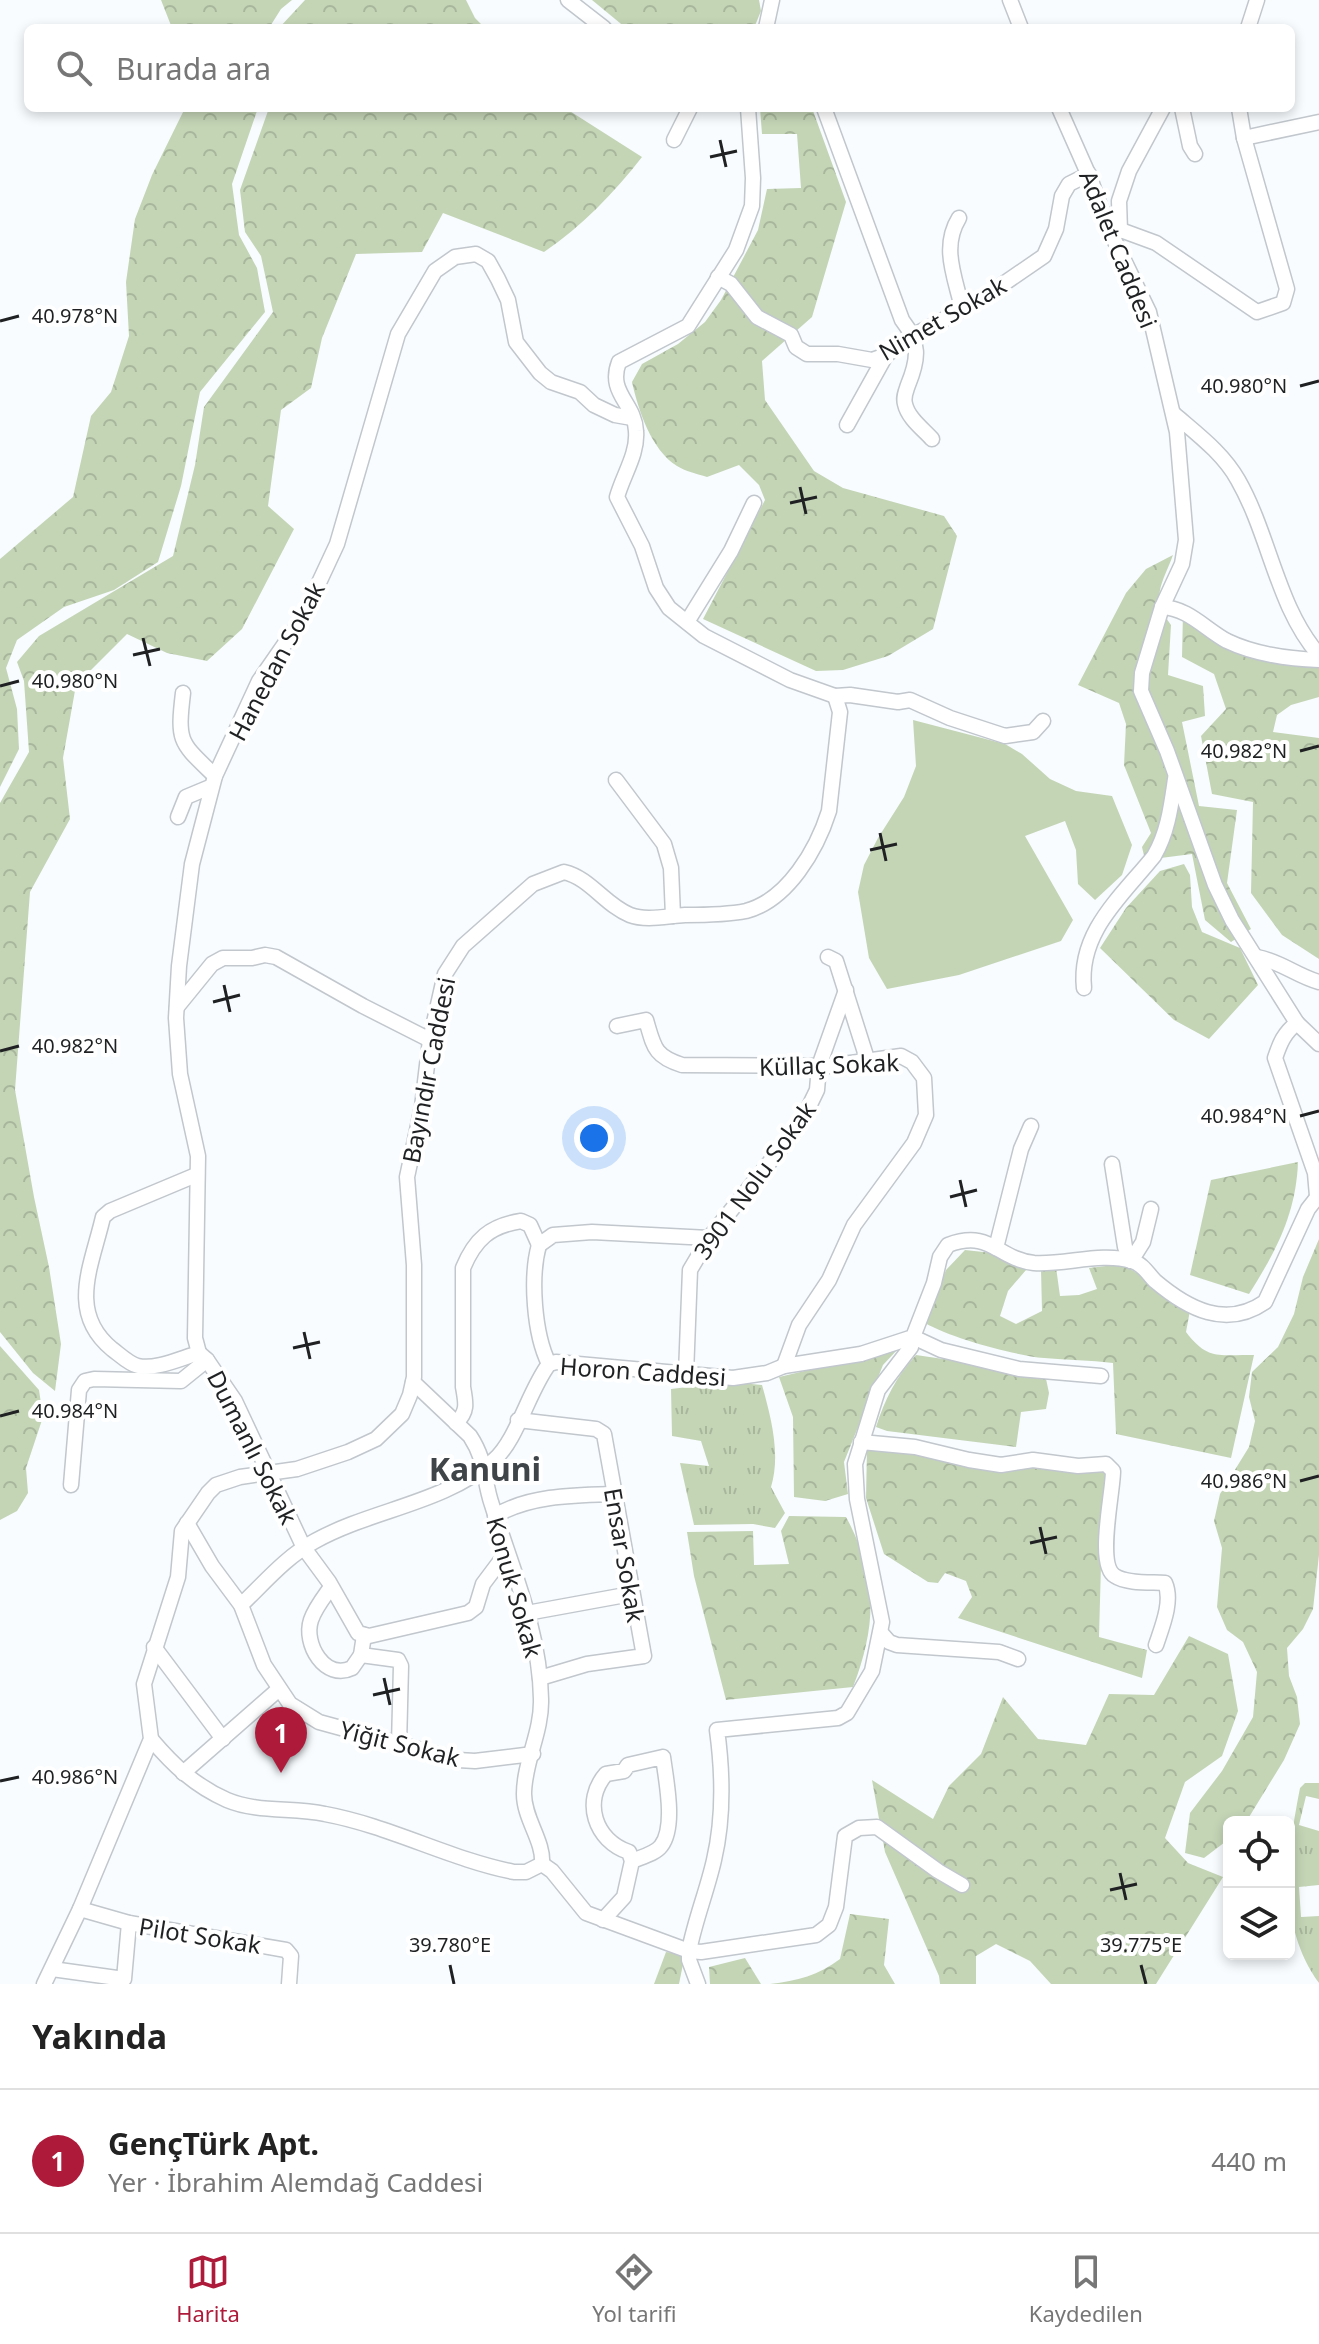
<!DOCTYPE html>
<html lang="tr">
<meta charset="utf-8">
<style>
:root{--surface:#fff;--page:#f2f2f2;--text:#222;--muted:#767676;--line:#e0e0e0;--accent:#ae1a3a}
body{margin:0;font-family:"Noto Sans",sans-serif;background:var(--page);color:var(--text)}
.controls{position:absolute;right:24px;bottom:24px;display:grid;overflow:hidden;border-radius:12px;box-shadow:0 4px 12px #0003}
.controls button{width:72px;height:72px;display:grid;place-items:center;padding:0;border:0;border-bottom:2px solid var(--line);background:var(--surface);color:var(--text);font:40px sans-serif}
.you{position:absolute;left:594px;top:1138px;width:28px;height:28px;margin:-20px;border:6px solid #fff;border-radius:50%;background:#1a73e8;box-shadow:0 0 0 12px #1a73e833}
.badge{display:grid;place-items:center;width:52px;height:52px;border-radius:50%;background:var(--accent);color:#fff;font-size:26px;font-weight:700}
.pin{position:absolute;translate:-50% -66px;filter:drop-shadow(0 2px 4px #0008)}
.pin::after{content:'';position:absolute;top:42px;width:28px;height:24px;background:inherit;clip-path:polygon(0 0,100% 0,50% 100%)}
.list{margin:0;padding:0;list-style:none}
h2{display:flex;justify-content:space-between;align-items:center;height:104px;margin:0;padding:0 32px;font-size:34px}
h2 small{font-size:26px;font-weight:400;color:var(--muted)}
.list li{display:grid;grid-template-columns:52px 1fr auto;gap:24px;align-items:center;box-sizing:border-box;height:144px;padding:0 32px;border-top:2px solid var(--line)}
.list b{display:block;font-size:30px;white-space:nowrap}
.list p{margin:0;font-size:26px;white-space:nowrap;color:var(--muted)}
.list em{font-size:26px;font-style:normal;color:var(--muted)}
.icon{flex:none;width:44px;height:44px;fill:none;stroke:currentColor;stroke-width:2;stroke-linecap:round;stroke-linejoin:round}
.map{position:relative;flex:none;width:1319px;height:1984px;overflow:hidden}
.search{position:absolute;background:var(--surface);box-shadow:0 4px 12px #0003;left:24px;right:24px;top:24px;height:88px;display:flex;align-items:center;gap:20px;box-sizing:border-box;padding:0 28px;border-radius:12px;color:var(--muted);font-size:30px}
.sheet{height:248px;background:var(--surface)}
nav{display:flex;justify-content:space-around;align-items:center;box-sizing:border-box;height:112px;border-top:2px solid var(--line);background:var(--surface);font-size:22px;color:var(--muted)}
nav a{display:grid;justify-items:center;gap:4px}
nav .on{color:var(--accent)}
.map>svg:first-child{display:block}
.grass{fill:url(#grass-tufts)}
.forest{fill:url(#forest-crowns)}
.green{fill:#c4d5b6}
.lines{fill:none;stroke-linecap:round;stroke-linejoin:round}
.minor-casing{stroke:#c1c7cd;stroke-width:17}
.minor{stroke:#fff;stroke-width:14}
.ticks{fill:none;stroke:#1f2123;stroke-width:3}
.labels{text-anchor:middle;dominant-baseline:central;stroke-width:8;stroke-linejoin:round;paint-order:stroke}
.street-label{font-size:24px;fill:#1f2123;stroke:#fff}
.district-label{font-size:32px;font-weight:bold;fill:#3f4449;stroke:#fff}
.ticks-label{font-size:20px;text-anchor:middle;fill:#1f2123;stroke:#fff;stroke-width:8;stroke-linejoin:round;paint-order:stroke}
</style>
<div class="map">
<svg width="1319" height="1984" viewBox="0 0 1319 1984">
<defs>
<pattern id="grass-tufts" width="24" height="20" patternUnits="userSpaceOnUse" patternTransform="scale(2)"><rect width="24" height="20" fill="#c4d5b6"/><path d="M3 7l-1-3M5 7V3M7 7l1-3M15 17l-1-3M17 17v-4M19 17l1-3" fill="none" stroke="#a8b79c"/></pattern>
<pattern id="forest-crowns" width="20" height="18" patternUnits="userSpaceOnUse" patternTransform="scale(2)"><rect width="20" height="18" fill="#c4d5b6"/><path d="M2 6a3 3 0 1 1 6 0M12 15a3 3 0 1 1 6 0" fill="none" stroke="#a8b79c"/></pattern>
</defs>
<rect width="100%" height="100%" fill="#f8fcff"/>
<g class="grass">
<path d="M730 1382 762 1385C771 1417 781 1455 771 1487L785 1513 775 1528 753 1524 694 1525 680 1463 709 1466 701 1441 672 1436 671 1389Z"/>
<path d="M1305 1783H1319V1799L1306 1796 1299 1825 1319 1831V1885L1299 1887 1301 1917 1319 1916V1983C1277 1924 1287 1855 1300 1788Z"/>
</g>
<g class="forest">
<polygon points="161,0 292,0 281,9 269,28 172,28"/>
<polygon points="305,0 466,0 475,18 485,28 279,28"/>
<polygon points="592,0 759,0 761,11 754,28 626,28"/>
<polygon points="185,108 258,108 232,184 239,235 257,268 265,312 200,392 181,486 158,562 114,590 64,607 17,640 6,668 17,709 19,749 0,787 0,559 73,497 91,416 111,392 129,336 126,282 135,219 152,175"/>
<path d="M269 108H565L642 157C614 193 581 227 544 252L443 213 422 252 356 254 322 338 311 388 281 410 268 506 294 529 242 629 207 661 167 653 127 634 76 685 63 758 70 819 30 892 15 1090 34 1197 49 1267 61 1344 55 1391 33 1373 0 1332V803L29 752 24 681 17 662 39 636 173 556 195 465 204 407 273 312 261 256 245 232 240 190Z"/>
<path d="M760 108H812L846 202 812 317 762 361 765 400 814 471 843 488 944 516 957 536 933 629 888 656 843 670 816 671 703 619 765 500 759 485 739 465 707 477C697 474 685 471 677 466 651 450 638 409 632 382L642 364 678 344 705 322 721 300 758 230 767 189 801 188 797 134H762Z"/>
<path d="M1173 555C1162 585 1150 596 1171 625L1168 675 1203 686 1205 716 1182 722 1199 806 1237 810 1227 883 1251 929 1231 942 1205 920 1192 854 1145 860 1142 847 1151 833 1124 765 1126 724 1119 703 1078 685 1126 593 1146 569Z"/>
<polygon points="1183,612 1264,659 1319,664 1319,697 1291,705 1277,715 1273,732 1319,738 1319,959 1282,935 1251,893 1253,802 1212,794 1201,736 1226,709 1214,674 1182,657"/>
<polygon points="1184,864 1190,875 1192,907 1202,932 1240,948 1258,985 1209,1039 1174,1020 1100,948 1126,908 1160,871"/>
<path d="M1298 1162C1296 1214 1276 1251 1249 1294L1190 1275 1211 1180Z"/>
<polygon points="1319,1239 1319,1555 1313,1609 1303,1629 1287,1648 1289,1676 1297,1697 1300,1724 1284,1760 1246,1822 1229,1822 1229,1839 1204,1858 1185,1853 1190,1813 1222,1771 1253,1717 1257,1672 1243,1642 1227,1630 1217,1607 1222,1548 1214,1521 1220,1494 1249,1447 1255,1421 1249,1397 1252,1372 1278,1347 1294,1314 1303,1277"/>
<path d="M965 1250 1002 1254 1026 1270 1008 1291 1000 1316 1016 1324 1042 1311 1041 1270 1056 1267 1060 1296 1079 1295 1097 1289 1089 1268 1122 1264 1191 1305 1186 1332C1209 1362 1220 1354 1254 1355L1231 1458 1116 1434 1113 1363C1090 1360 1067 1360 1044 1358 1013 1355 951 1338 925 1323L946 1270Z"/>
<polygon points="0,1346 39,1390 43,1417 26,1468 28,1493 17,1511 0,1520"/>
<polygon points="898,1349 883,1365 844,1462 848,1494 825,1501 794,1497 793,1417 779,1377"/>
<path d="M916 1355 1045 1374 1049 1393 1046 1409 1021 1412 1016 1447 887 1431 876 1427C885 1399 896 1377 916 1355Z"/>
<polygon points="867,1449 1063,1469 1103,1464 1107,1473 1102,1528 1099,1637 1147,1650 1142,1678 958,1618 972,1597 966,1581 945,1573 938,1583 928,1582 884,1554 866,1498"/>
<path d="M789 1516 846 1517C878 1575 877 1625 853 1687L726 1700 694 1576 687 1532 753 1531 754 1565 789 1564 781 1531Z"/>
<polygon points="1189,1636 1228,1654 1238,1711 1222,1756 1185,1782 1165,1838 1188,1863 1223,1877 1156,1984 1051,1984 1030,1961 996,1944 976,1956 976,1984 940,1984 939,1976 885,1852 872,1780 933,1819 949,1786 981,1754 1003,1697 1038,1739 1086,1745 1109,1694 1154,1695"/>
<path d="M850 1914 889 1919 884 1965 895 1984H770C797 1981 819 1975 840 1959Z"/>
<polygon points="666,1952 685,1954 679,1984 654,1984"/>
<polygon points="745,1958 761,1984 710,1984 709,1967"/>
</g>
<polygon class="green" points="913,720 1005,744 1022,754 1050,779 1076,791 1112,796 1132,845 1122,875 1095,900 1078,884 1076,850 1065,821 1025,836 1073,920 1061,941 959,975 887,989 869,958 858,892 864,865 878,838 904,797 916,766"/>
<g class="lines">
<defs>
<g id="minor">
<polyline points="568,0 604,28"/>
<polyline points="1010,0 1021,28"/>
<polyline points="766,28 772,0"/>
<polyline points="1248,28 1257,0"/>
<path d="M748 108 753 178 752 206 736 250 688 326 619 362C607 393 635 403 636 431 638 454 623 475 617 497L642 546 656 588 669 608 704 636 790 680 835 696 850 695 898 702 910 700 950 718 1005 736 1033 732 1043 721"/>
<path d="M824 108 902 320C920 343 919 358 908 385 906 391 903 397 905 404 908 418 923 429 932 439"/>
<path d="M1059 108 1090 178 1107 225 1149 312 1177 432 1186 540 1182 564 1162 607 1142 673 1141 691 1167 751 1215 885 1232 920 1297 1023C1284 1033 1280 1043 1275 1058L1315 1173 1317 1196"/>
<polyline points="1182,108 1190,146 1195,154"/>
<polyline points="1244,138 1319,122"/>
<polyline points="674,140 690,108"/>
<path d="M959 218C941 247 955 277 962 308"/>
<polyline points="1107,225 1156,243 1257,312 1283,303 1287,289 1244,138 1239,108"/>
<polyline points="1120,231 1119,201 1129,171 1163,108"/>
<polyline points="718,277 731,284 757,317 791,335 796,347 807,354 838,354 872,360 886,355 914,335 977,302 1044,256 1056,229 1062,196 1069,184 1089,174"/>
<path d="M1174 414C1197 434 1223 453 1238 480 1270 536 1277 607 1319 655"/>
<polyline points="847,425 886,355"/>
<path d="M1162 607C1188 608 1205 629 1227 641 1254 654 1290 659 1319 660"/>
<polyline points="687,622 731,551 754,503"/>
<path d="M183 693C177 743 180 742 215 776"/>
<polyline points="616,780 664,844 671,868 673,916"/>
<polyline points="178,817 186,797 210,787"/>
<polyline points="828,957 836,961 868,1062"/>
<path d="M1257 957C1280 961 1297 976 1319 982"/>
<path d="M1084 988C1078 932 1122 896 1154 856 1168 832 1171 806 1175 779"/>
<polyline points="177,1007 212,964 223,958 252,958 265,955 276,957 363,1006 430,1040"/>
<polyline points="1297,1023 1319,1044"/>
<path d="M617 1026 646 1020C654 1047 654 1056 682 1065L829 1066 901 1056 912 1062 924 1078 926 1115 914 1143 854 1225 829 1280 799 1325 784 1366"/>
<polyline points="1112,1164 1125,1247 1131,1261"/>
<path d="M196 1175 110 1211 103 1217C92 1265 67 1312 112 1349 119 1354 129 1364 138 1366 156 1370 181 1358 199 1353L207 1360 235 1401 304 1548 329 1582 358 1633 369 1636 468 1613 476 1607 483 1584 507 1552"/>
<polyline points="539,1245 553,1235 592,1232 709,1238"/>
<path d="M539 1245C530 1277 534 1334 549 1364"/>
<polyline points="996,1248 1021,1149 1031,1126"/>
<polyline points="1131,1261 1143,1242 1151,1209"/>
<polyline points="199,1353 195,1338 198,1156 180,1074 176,1018 179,966 192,864 215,776 259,681 302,619 337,544 398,334 435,271 455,257 476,254 488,261 498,279 508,300 516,342 540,373 551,382 580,392 594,405 615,415 632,418"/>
<polyline points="686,1374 690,1270 709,1238 801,1123 817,1090 819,1066 846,990"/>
<path d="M413 1382 470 1436C487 1462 483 1479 492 1505 512 1569 540 1631 541 1699 542 1732 524 1762 524 1794 524 1819 544 1841 542 1864"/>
<polyline points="518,1420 596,1429 604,1434 644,1656 587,1664 540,1678"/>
<path d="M456 1423C468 1412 466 1403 463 1387V1268C475 1239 490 1226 521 1221L530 1225 539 1245"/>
<path d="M861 1442 915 1447 969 1460 1001 1465 1033 1460 1078 1466 1106 1464 1113 1471C1113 1493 1096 1565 1115 1576 1127 1584 1151 1582 1165 1583 1173 1601 1162 1627 1156 1645"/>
<polyline points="71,1485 79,1390 85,1381 94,1379 181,1381 207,1360"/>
<path d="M495 1516C529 1495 576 1495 614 1494"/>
<polyline points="187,1523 212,1566 241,1605 264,1665 290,1704 319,1722 458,1760 475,1761 533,1754"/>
<path d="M331 1587C324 1597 315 1608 311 1620 303 1644 325 1681 352 1668L361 1655"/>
<path d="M241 1605C264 1583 287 1556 315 1541 373 1509 443 1504 494 1460 517 1440 529 1390 549 1364L556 1362 733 1378 767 1373 784 1366 861 1354 913 1337 934 1283 940 1257 948 1245C991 1229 997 1259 1034 1263 1066 1265 1101 1252 1132 1261 1143 1264 1148 1274 1155 1281 1188 1309 1226 1329 1265 1302L1308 1209 1319 1195"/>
<polyline points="527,1613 631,1594"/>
<polyline points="881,1633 889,1642 897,1645 999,1652 1018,1659"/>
<polyline points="364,1635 361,1655 398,1660 401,1666 399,1745"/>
<polyline points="154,1647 223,1739"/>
<path d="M151 1739C173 1765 195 1786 227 1800 258 1813 293 1807 325 1814 390 1826 449 1859 514 1872H526L542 1864 552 1871 586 1913 689 1951 701 1952 816 1935 829 1925 836 1907 845 1836 859 1828 877 1827 938 1871 962 1885"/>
<polyline points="183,1773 279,1689"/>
<polyline points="80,1909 129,1923 286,1950 291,1956 289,1984"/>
<path d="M603 1920 624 1897 632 1861C641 1857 655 1854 661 1846 676 1827 666 1780 663 1757L628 1765 624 1771 606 1774C582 1801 595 1841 629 1852L632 1861"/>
<polyline points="52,1969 124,1979 129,1923"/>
<path d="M44 1984 80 1909 151 1739 144 1684 178 1577 182 1531 208 1493 216 1485 240 1477 297 1469 348 1452 376 1439 402 1414 410 1395 414 1377V1265L407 1177 422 1107 430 1040 445 974 463 946 533 884 564 872C590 878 605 905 630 915 646 921 667 916 685 915 704 915 726 915 746 911 788 900 817 849 829 811L840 712 835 696"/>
<path d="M698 1984 689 1960V1951C695 1920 707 1891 714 1860 724 1817 723 1774 717 1730L838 1718 847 1713 872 1671 882 1622 857 1499 855 1464 878 1390 911 1347 913 1337 941 1350 1019 1369 1101 1376"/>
</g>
</defs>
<use href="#minor" class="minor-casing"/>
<use href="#minor" class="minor"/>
</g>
<path class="ticks" d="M720 140 726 167M710 157 737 151M0 321 19 316M1300 386 1319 381M800 487 806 514M790 503 817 497M143 638 150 666M133 655 160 649M0 686 19 681M1300 751 1319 746M880 833 886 861M870 850 897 844M224 985 230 1012M213 1002 240 995M0 1051 19 1046M1300 1116 1319 1111M960 1180 966 1207M950 1197 977 1190M304 1332 310 1359M293 1348 320 1342M0 1416 19 1411M1300 1481 1319 1476M1040 1527 1046 1554M1030 1543 1057 1537M384 1678 390 1705M373 1695 400 1689M0 1781 19 1777M1120 1873 1126 1900M1110 1890 1137 1884M450 1965 454 1984M1141 1965 1146 1984"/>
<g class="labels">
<g class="street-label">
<text transform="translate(1119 249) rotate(68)">Adalet Caddesi</text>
<text transform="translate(942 318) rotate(-30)">Nimet Sokak</text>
<text transform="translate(276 661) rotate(-62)">Hanedan Sokak</text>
<text transform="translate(829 1064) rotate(-2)">Küllaç Sokak</text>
<text transform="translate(428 1070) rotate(-79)">Bayındır Caddesi</text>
<text transform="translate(754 1180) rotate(-54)">3901 Nolu Sokak</text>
<text transform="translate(643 1371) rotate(4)">Horon Caddesi</text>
<text transform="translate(253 1447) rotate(63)">Dumanlı Sokak</text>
<text transform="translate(625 1555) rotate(80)">Ensar Sokak</text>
<text transform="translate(515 1587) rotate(74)">Konuk Sokak</text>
<text transform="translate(400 1743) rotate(14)">Yiğit Sokak</text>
<text transform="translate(200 1935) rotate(9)">Pilot Sokak</text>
</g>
<g class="district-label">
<text x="485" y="1468">Kanuni</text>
</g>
</g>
<g class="ticks-label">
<text x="75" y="323">40.978°N</text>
<text x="1244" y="393">40.980°N</text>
<text x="75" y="688">40.980°N</text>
<text x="1244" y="758">40.982°N</text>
<text x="75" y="1053">40.982°N</text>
<text x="1244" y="1123">40.984°N</text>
<text x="75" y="1418">40.984°N</text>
<text x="1244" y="1488">40.986°N</text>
<text x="75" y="1784">40.986°N</text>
<text x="450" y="1952">39.780°E</text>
<text x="1141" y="1952">39.775°E</text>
</g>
</svg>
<div class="controls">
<button><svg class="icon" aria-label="locate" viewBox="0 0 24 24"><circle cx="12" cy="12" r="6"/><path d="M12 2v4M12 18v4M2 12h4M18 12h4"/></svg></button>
<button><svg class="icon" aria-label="layers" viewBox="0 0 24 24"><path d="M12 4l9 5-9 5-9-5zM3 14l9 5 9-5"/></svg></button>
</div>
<div class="you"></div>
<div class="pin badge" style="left:281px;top:1773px">1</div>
<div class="search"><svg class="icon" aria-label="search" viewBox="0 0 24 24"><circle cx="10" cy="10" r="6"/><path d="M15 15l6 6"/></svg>Burada ara</div>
</div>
<section class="sheet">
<h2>Yakında<small></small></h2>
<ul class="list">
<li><span class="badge">1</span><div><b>GençTürk Apt.</b><p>Yer · İbrahim Alemdağ Caddesi</p></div><em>440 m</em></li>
</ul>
</section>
<nav>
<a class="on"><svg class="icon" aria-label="map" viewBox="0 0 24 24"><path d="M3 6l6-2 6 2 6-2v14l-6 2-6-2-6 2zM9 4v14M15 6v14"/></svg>Harita</a>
<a><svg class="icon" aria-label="directions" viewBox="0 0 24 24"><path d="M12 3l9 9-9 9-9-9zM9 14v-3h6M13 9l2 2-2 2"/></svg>Yol tarifi</a>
<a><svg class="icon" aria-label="saved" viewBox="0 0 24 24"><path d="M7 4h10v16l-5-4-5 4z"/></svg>Kaydedilen</a>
</nav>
